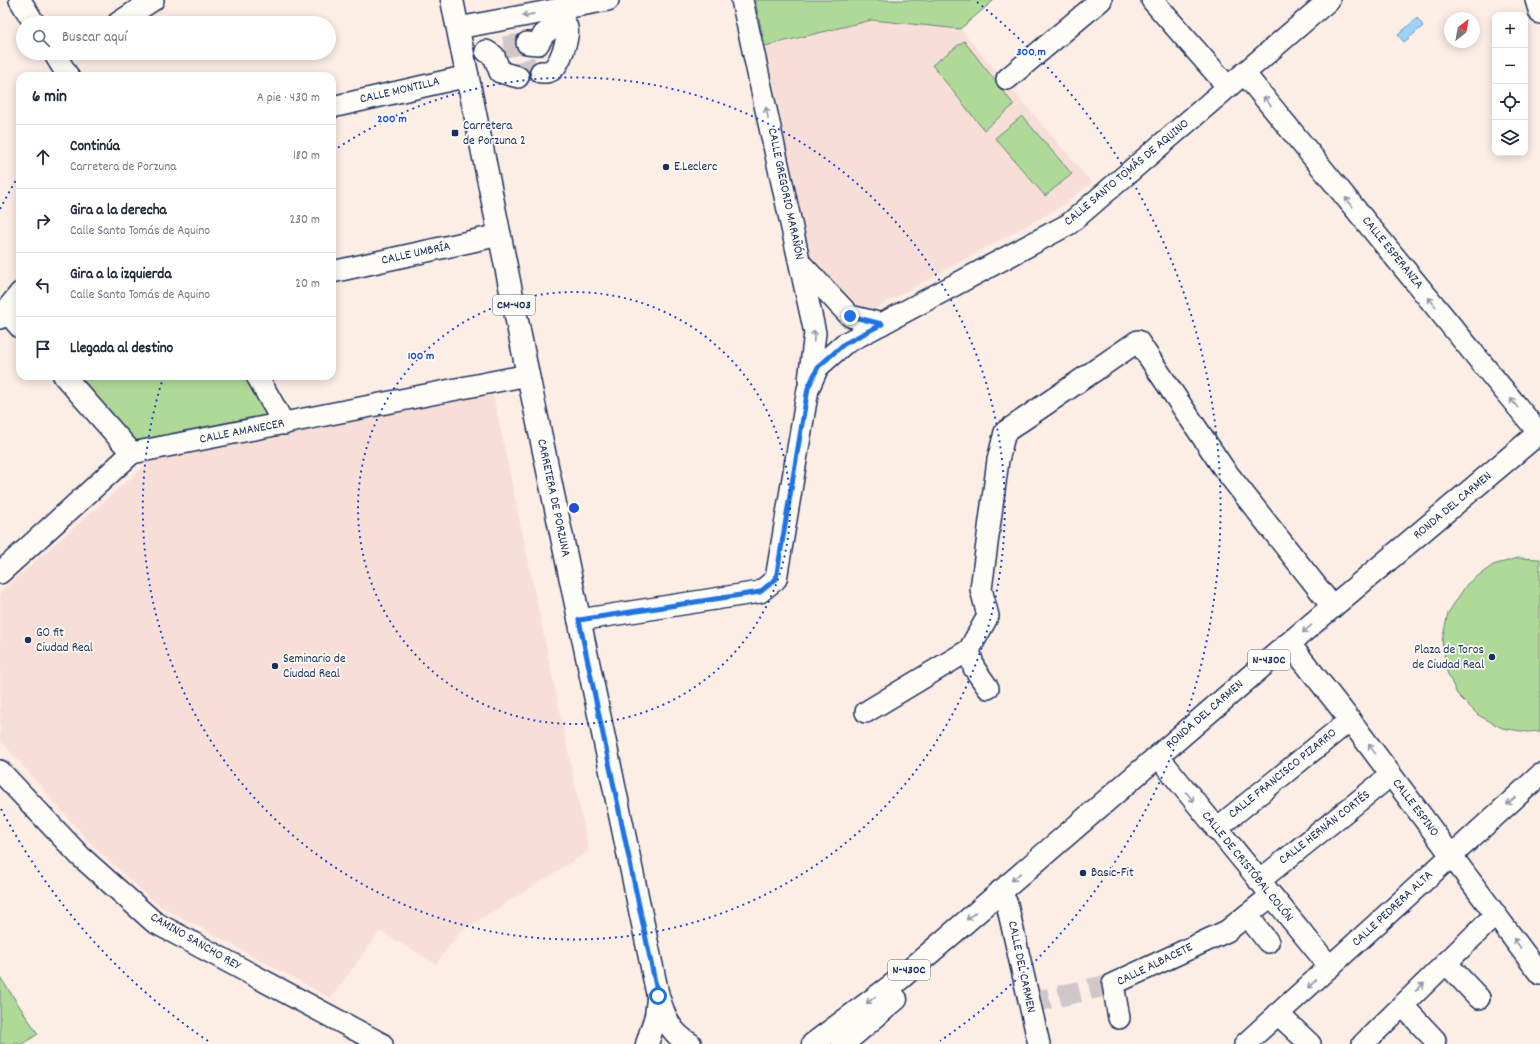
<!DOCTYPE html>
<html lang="es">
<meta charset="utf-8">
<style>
:root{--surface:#fff;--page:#f2f2f3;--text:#1f2937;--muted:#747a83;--line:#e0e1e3}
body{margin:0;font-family:Dekko,sans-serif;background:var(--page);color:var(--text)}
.controls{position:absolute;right:12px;top:12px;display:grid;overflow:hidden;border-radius:8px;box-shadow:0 2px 10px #0003}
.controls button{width:36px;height:36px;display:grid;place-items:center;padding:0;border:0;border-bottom:1px solid var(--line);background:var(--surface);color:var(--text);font:20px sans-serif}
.compass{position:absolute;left:1444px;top:12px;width:36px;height:36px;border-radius:50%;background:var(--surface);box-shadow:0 2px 10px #0003;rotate:31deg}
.stop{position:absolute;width:12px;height:12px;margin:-9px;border:3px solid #1a73e8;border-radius:50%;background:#fff}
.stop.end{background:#1a73e8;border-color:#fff;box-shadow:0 1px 4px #0008}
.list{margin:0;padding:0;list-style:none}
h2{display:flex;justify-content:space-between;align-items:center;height:52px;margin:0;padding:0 16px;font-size:17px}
h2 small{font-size:13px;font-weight:400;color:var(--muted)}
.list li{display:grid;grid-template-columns:26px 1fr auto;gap:12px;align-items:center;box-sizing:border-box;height:64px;padding:0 16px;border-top:1px solid var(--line)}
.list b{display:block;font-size:15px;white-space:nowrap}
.list p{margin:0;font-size:13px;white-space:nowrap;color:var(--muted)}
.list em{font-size:13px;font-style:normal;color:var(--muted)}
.icon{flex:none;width:22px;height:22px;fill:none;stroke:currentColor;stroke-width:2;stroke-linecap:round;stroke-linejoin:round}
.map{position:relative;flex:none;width:1540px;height:1044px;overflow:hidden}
.search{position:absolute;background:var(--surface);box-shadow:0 2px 10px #0003;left:16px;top:16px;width:320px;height:44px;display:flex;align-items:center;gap:10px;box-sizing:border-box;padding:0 14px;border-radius:22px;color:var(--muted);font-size:15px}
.panel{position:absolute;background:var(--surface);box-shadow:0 2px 10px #0003;left:16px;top:72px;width:320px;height:308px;border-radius:12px}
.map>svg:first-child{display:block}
.built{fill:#f7dfd7}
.green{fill:#afd996;stroke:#65847a}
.water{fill:#9ad4fa;stroke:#6792bc}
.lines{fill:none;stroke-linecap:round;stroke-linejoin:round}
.minor-tunnel{stroke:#cfc7ca;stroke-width:21;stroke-dasharray:21 10;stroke-linecap:butt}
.minor-casing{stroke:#1b2f5e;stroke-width:24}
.major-casing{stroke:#1b2f5e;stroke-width:25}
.highway-casing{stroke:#1b2f5e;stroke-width:25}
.minor{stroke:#fdfcf7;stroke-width:21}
.major{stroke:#fdfcf7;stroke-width:22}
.highway{stroke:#fdfcf7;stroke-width:22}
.oneway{stroke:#8c96aa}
.route{stroke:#1a73e8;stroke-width:5}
.ring{fill:none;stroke:#1d4ed8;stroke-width:2;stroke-dasharray:2 4}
.poi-dot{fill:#1b2f5e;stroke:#fdfcf7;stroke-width:1.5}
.labels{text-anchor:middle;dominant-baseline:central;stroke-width:3.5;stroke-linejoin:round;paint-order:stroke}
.shield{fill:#fdfcf7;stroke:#5f6c8c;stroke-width:1}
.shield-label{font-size:12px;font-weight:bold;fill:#1b2f5e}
.street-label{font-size:13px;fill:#1b2f5e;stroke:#fdfcf7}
.poi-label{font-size:13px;fill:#1b2f5e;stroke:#fdfcf7;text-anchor:start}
.centre{fill:#1d4ed8;stroke:#fdfcf7;stroke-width:2}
.ring-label{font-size:12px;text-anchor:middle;font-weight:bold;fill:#1d4ed8;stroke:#fdfcf7;stroke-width:3.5;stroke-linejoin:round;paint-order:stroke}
</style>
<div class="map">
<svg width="1540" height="1044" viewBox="0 0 1540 1044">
<rect width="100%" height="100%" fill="#fcede5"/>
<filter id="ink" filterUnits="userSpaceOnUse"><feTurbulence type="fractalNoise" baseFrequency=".025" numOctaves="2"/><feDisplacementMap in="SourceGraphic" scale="8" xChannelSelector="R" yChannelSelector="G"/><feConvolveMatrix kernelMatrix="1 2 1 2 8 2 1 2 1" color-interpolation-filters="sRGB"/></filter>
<g filter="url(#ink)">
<g class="built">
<polygon points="872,20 960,29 1092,183 1057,209 870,311 853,308 810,257 765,46"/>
<polygon points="492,389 589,851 460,932 436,964 380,931 331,998 157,904 93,846 0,740 0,592 154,458"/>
</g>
<g class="green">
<polygon points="755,0 994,0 960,29 872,20 765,46"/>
<polygon points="964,41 1014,105 984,130 932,65"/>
<polygon points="1022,116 1072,174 1045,196 995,138"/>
<polygon points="64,376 255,376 284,424 132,453"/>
<polygon points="1518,558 1540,559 1540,731 1527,732 1502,728 1478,715 1457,694 1447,672 1442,641 1448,613 1467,584 1493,565"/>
<polygon points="0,977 38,1034 22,1044 0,1044"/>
</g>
<polygon class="water" points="1417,18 1423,26 1404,42 1398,35"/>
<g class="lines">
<g class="minor-tunnel">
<polyline points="504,47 527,43"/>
<polyline points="517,73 539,66"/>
<polyline points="1029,1003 1113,984"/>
</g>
<defs>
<g id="minor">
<polyline points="20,0 34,23"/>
<polyline points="742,0 815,333 809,380"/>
<polyline points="1152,0 1228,87"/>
<polyline points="1536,0 1540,13"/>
<polyline points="118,23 153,0"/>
<polyline points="458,28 608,0"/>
<polyline points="527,43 538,44 544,34 554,27 557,23 555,13 551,11"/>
<polyline points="486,51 494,56 500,72 518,77"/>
<polyline points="54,53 68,76"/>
<path d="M541 72C546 72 550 72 553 69 560 63 570 36 567 28 566 22 559 17 555 13"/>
<polyline points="1244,73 1539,433"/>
<polyline points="1007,79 1101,0"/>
<polyline points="332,107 468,76"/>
<polyline points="800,263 850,316 882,324"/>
<polyline points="332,272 500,235"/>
<polyline points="6,311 20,327"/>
<polyline points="0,318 20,293"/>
<polyline points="64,376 132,453"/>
<polyline points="257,376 284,424"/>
<polyline points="0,573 132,453 528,375"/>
<polyline points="579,620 760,592 776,579 808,389 818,367 844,344 1069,224 1329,0"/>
<polyline points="1289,643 1350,720 1540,974"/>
<polyline points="988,688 974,668 969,650 988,616 981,589 998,460 1005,432 1138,341 1224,469 1325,597 1332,608"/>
<polyline points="866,712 969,650"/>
<polyline points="1166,766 1330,967"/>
<polyline points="0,771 80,856 154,922 382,1044"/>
<polyline points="1216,829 1350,720"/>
<polyline points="1259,881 1391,775"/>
<polyline points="1000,891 1007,904 1039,1044"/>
<polyline points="1247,915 1268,942"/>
<polyline points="1446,963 1479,998"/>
<polyline points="1402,1005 1435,1040"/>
<polyline points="1278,1014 1310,1044"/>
<polyline points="1119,1018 1113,984 1227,931 1271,896"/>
<polyline points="1245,1044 1540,775"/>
<polyline points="1363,1044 1495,915"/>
</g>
<g id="major">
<path d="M452 0 528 375 658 996C664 1016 670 1033 690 1044"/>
<polyline points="647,1044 656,1016 658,999"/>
</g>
<g id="highway">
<polyline points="813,1044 895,983 1267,662 1540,432"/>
<polyline points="843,1044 896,999"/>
</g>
</defs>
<use href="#minor" class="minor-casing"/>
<use href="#major" class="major-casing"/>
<use href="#highway" class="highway-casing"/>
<use href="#minor" class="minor"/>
<use href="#major" class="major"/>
<use href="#highway" class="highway"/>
</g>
<defs><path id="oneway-shaft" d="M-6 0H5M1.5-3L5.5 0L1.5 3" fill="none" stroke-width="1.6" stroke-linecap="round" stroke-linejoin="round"/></defs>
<g class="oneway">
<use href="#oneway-shaft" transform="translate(528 15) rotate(169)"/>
<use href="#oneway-shaft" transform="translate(1267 101) rotate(-129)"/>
<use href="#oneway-shaft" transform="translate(767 113) rotate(-102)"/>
<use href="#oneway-shaft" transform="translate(1349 202) rotate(-129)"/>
<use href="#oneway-shaft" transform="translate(1432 302) rotate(-129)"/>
<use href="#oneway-shaft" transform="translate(814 336) rotate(-87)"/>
<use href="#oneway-shaft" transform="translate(1514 403) rotate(-129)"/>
<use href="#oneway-shaft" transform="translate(1307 629) rotate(140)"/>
<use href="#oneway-shaft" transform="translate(1372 749) rotate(-126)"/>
<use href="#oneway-shaft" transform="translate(1190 797) rotate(51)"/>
<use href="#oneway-shaft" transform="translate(1511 801) rotate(138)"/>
<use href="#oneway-shaft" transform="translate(1016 877) rotate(139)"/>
<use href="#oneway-shaft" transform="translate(971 916) rotate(139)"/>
<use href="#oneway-shaft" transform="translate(1517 943) rotate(-127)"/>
<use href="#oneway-shaft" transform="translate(1312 984) rotate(137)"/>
<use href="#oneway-shaft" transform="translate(1420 987) rotate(-44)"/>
<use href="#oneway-shaft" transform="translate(871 1000) rotate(143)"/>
</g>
</g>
<g class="lines" filter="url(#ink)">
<polyline class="route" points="658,996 579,620 760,592 776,579 808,388 818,367 844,344 882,324 850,316"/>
</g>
<g class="ring">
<circle cx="574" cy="508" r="216"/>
<path d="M333 151A431 431 0 1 1 163 378"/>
<path d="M208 1041A647 647 0 0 1 0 807M0 209A647 647 0 0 1 19 175M977 2A647 647 0 0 1 940 1041"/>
</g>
<g class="poi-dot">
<rect x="451" y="129" width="8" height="8" rx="2"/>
<circle cx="666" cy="167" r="4"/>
<circle cx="28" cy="640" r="4"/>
<circle cx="1492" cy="657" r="4"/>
<circle cx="275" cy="666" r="4"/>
<circle cx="1083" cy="873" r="4"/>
</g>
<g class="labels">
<g class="shield">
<rect x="493" y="295" width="42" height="20" rx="3"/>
<rect x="1248" y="650" width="42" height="20" rx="3"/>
<rect x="888" y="960" width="42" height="20" rx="3"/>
</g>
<g class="shield-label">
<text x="514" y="305">CM-403</text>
<text x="1269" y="660">N-430C</text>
<text x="909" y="970">N-430C</text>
</g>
<g class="street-label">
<text transform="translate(400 91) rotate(-13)">CALLE MONTILLA</text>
<text transform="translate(1127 173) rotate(-40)">CALLE SANTO TOMÁS DE AQUINO</text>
<text transform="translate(785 194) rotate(78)">CALLE GREGORIO MARAÑÓN</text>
<text transform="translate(1392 253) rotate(51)">CALLE ESPERANZA</text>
<text transform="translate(416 254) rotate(-12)">CALLE UMBRÍA</text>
<text transform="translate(242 432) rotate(-11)">CALLE AMANECER</text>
<text transform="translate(553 498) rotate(78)">CARRETERA DE PORZUNA</text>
<text transform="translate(1453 506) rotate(-40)">RONDA DEL CARMEN</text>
<text transform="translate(1205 715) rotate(-41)">RONDA DEL CARMEN</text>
<text transform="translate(1283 774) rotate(-39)">CALLE FRANCISCO PIZARRO</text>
<text transform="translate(1415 808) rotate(53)">CALLE ESPINO</text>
<text transform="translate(1325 828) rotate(-38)">CALLE HERNÁN CORTÉS</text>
<text transform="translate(1247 867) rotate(51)">CALLE DE CRISTÓBAL COLÓN</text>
<text transform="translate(1393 909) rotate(-43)">CALLE PEDRERA ALTA</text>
<text transform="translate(195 942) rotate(30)">CAMINO SANCHO REY</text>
<text transform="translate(1155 965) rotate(-26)">CALLE ALBACETE</text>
<text transform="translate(1021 967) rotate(78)">CALLE DEL CARMEN</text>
</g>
<g class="poi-label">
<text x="463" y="126">Carretera<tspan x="463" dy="15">de Porzuna 2</tspan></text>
<text x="674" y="167">E.Leclerc</text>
<text x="36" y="633">GO fit<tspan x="36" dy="15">Ciudad Real</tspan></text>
<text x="1484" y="650" text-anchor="end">Plaza de Toros<tspan x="1484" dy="15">de Ciudad Real</tspan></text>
<text x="283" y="659">Seminario de<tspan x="283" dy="15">Ciudad Real</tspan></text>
<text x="1091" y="873">Basic-Fit</text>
</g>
</g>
<circle cx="574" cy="508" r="6" class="centre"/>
<g class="ring-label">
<text x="1031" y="55">300 m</text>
<text x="392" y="122">200 m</text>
<text x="421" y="359">100 m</text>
</g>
</svg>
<div class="controls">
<button>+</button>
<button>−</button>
<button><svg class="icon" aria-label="locate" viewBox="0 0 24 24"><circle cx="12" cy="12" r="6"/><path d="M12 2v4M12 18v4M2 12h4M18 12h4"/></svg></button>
<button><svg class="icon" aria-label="layers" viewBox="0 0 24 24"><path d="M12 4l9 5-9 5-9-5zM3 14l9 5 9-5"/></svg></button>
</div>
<svg class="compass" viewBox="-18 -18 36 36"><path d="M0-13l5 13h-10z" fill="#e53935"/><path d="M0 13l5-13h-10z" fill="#747a83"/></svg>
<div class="stop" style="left:658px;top:996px"></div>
<div class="stop end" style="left:850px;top:316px"></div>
<div class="search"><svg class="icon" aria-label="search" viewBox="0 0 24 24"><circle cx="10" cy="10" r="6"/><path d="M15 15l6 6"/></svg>Buscar aquí</div>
<section class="panel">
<h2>6 min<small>A pie · 430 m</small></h2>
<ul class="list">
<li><svg class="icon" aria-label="ahead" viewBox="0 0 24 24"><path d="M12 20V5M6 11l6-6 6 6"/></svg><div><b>Continúa</b><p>Carretera de Porzuna</p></div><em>180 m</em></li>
<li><svg class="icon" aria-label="right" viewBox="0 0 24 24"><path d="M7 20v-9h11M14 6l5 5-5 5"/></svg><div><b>Gira a la derecha</b><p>Calle Santo Tomás de Aquino</p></div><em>230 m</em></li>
<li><svg class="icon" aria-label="left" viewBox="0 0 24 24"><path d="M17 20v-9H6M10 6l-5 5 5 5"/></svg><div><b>Gira a la izquierda</b><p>Calle Santo Tomás de Aquino</p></div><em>20 m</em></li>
<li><svg class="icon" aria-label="arrive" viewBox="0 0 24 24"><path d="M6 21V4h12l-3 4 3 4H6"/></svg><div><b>Llegada al destino</b></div></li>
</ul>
</section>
</div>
